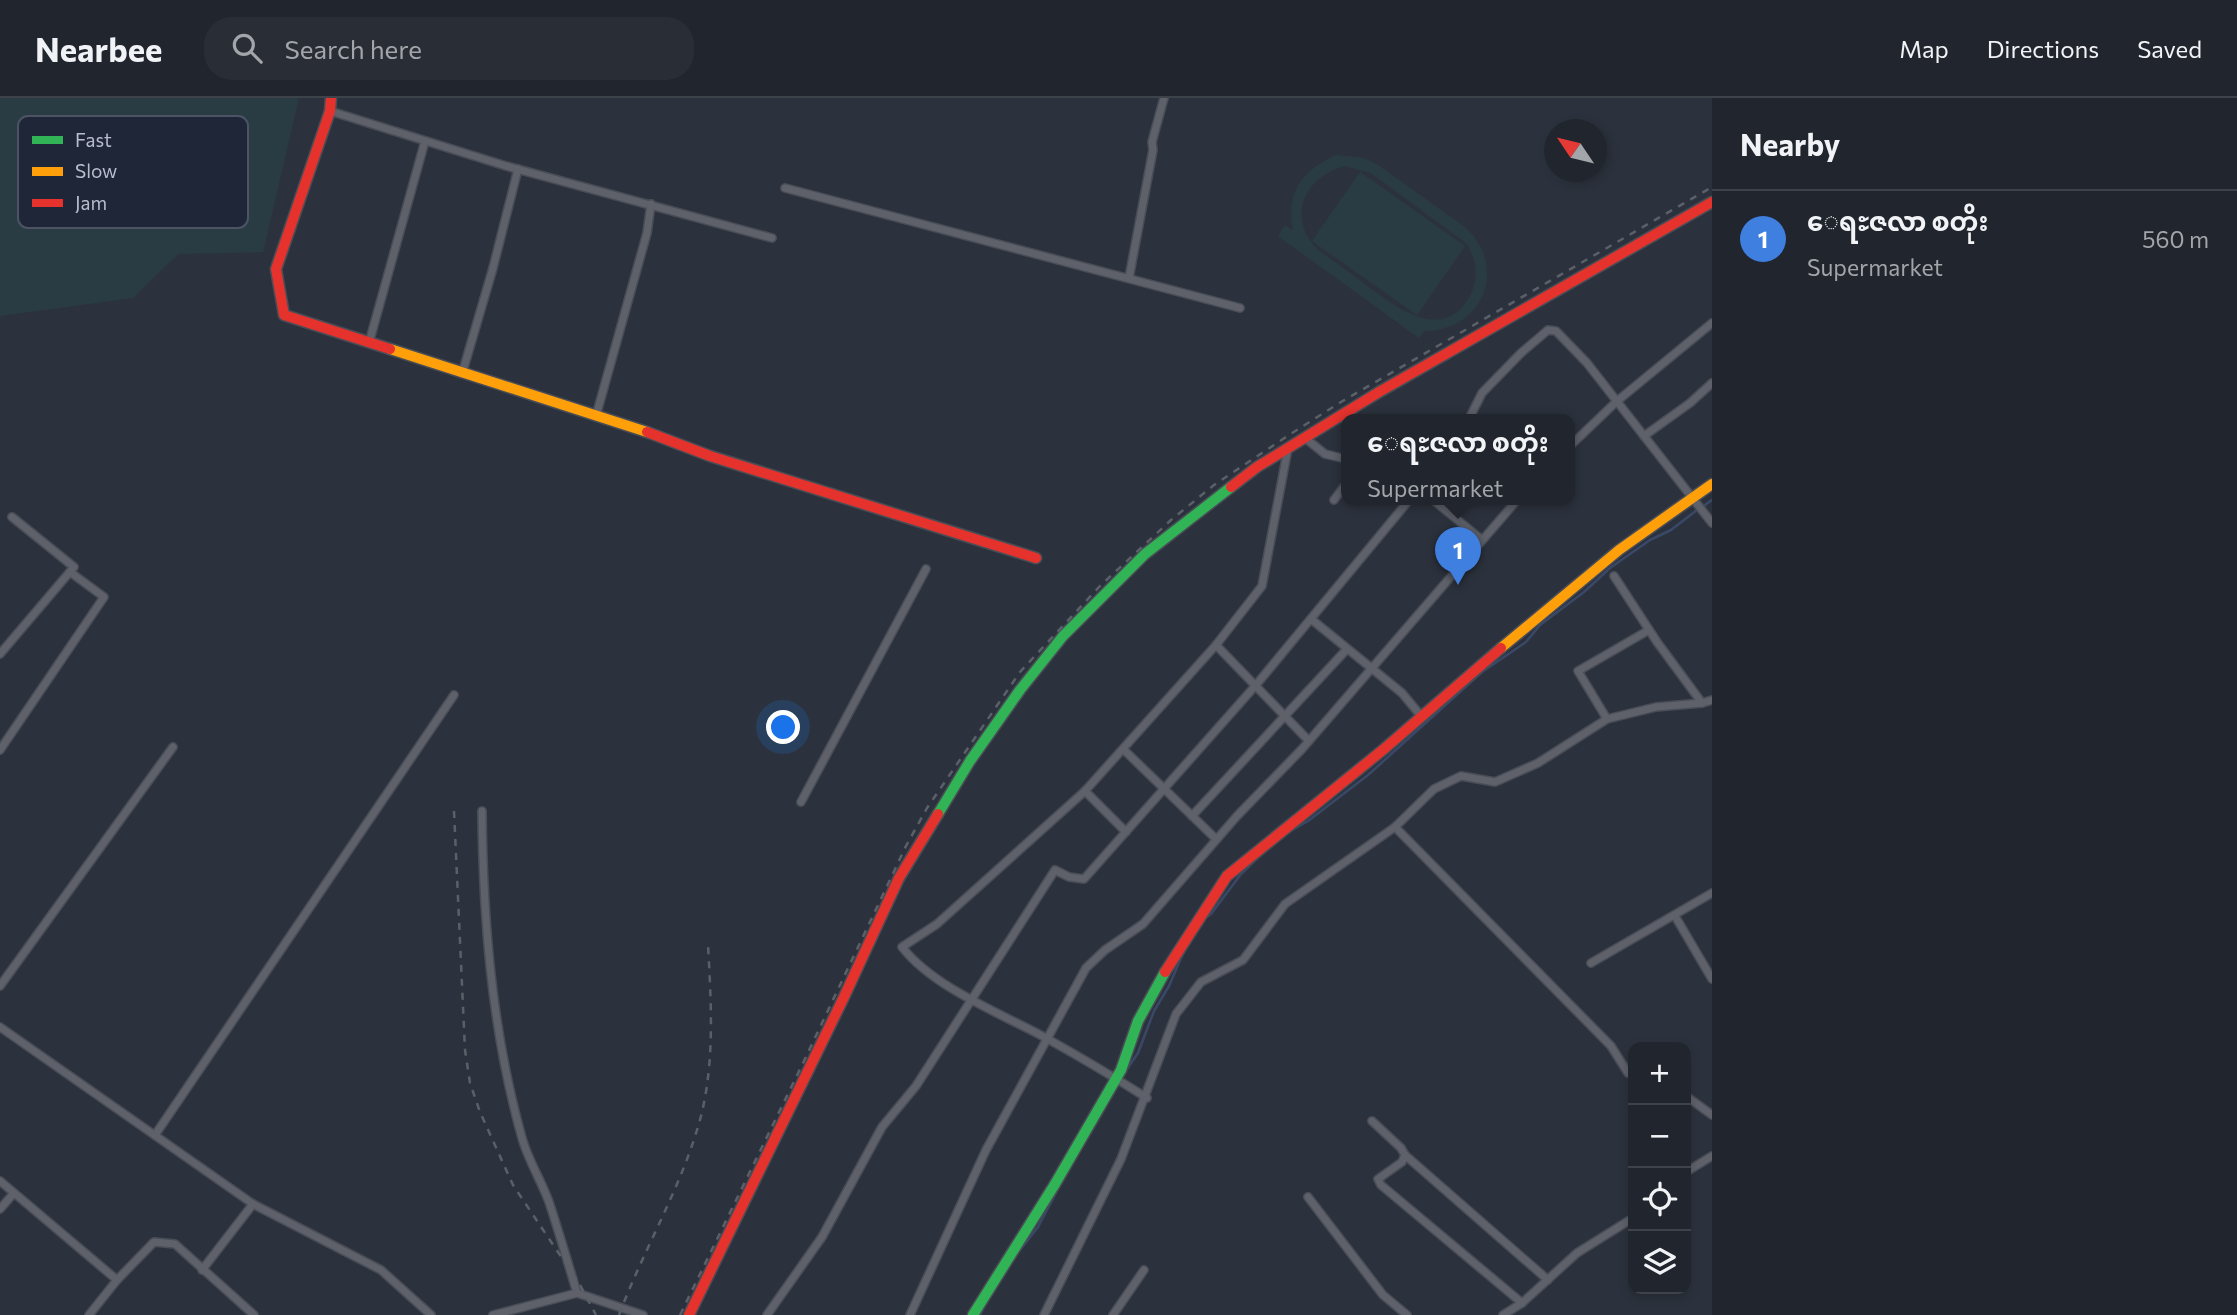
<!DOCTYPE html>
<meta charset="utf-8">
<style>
:root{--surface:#21262e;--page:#292e36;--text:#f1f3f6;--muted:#a2a5aa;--line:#3e434a;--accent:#bca0f2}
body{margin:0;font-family:Commissioner,"Noto Sans Myanmar",sans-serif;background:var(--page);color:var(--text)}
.controls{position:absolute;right:21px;bottom:21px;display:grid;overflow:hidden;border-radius:14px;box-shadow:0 4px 10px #0003}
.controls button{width:63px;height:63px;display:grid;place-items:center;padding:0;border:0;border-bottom:2px solid var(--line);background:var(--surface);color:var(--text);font:35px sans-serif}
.compass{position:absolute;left:1544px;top:21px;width:63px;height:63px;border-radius:50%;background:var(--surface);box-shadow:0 4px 10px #0003;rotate:305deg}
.you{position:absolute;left:784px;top:630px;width:24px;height:24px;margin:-18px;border:5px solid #fff;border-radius:50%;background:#1a73e8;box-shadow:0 0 0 10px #1a73e833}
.badge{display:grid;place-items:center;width:46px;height:46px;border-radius:50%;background:var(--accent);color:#fff;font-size:23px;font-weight:700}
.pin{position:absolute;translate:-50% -58px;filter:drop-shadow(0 2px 4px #0008)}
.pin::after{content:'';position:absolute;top:37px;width:24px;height:21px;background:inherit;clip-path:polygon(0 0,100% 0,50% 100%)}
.popup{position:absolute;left:1341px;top:316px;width:234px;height:91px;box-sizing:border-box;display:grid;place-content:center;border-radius:14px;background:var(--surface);filter:drop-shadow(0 2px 5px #0005);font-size:23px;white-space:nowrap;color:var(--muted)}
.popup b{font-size:26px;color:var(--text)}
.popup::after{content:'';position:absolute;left:50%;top:100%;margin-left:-14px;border:14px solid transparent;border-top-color:var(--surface)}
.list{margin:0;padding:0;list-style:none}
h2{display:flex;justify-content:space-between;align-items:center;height:91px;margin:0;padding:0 28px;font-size:30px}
h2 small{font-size:23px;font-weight:400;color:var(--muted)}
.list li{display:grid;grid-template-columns:46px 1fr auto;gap:21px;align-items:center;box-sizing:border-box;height:98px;padding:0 28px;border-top:2px solid var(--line)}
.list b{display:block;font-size:26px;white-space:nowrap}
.list p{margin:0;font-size:23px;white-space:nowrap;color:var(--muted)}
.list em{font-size:23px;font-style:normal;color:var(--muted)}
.icon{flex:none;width:38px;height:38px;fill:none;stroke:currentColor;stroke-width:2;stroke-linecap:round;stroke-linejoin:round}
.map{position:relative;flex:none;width:1712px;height:1217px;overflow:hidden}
header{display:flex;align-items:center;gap:42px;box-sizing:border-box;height:98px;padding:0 35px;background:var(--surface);border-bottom:2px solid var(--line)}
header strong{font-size:33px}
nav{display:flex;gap:38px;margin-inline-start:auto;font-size:24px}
.search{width:490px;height:63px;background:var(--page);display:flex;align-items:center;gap:18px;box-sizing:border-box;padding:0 24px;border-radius:28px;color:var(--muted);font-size:26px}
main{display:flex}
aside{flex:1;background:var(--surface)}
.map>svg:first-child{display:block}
.green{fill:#293c43;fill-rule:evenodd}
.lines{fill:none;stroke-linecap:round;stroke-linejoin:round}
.stream{stroke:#3a4868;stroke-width:2.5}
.street-casing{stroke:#494d56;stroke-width:10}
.fast-casing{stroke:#494d56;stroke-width:13}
.slow-casing{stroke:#494d56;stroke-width:13}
.jam-casing{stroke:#494d56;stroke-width:13}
.street{stroke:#5e616a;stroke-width:7}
.fast{stroke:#30b455;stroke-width:10}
.slow{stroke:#ff9f0a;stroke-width:10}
.jam{stroke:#e5322d;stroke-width:10}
.rail{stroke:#5b6068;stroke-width:2.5;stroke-dasharray:7 7;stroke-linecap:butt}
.key{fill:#1f2638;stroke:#4d5365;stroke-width:2}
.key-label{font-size:19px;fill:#b8bdcd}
</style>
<header>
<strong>Nearbee</strong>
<div class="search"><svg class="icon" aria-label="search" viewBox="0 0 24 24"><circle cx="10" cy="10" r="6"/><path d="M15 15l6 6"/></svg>Search here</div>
<nav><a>Map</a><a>Directions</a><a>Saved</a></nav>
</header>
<main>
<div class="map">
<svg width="1712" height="1217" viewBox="0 0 1712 1217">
<rect width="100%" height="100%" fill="#2c323d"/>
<g class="green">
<polygon points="0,0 299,0 263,154 178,156 133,200 0,218"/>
<path d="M1336 57 1364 60 1378 67 1466 130C1508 170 1483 233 1424 233L1419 240 1278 138 1285 127 1293 132C1286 93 1302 73 1336 57ZM1345 68 1371 75 1466 145C1477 160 1479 179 1471 196 1444 248 1396 209 1366 187 1350 175 1334 163 1318 152 1285 119 1305 78 1345 68Z"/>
<polygon points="1360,74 1465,148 1417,217 1312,143"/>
</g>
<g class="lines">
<g class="stream">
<polyline points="1705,407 1712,402"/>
<polyline points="1287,735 1308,723 1368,677 1482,574 1526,544 1540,527 1584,494 1610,470 1650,442 1671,432 1697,412"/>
<polyline points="1203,822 1211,816 1241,776 1266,752"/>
<polyline points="1125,974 1138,955 1154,913 1169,888 1181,860 1195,834"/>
<polyline points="1075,1059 1101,1013"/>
<polyline points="1016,1157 1038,1129 1070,1068"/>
<polyline points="980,1217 988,1201"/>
</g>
<defs>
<g id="street">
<polyline points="330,13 506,68 772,140"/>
<polyline points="785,90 1240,210"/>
<polyline points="1129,180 1153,52 1152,44 1164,0"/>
<polyline points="369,245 425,43"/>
<polyline points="462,276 493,170 518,71"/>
<polyline points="596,318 647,135 651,106"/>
<polyline points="1469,321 1482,295 1521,255 1548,232 1556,233 1587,265 1712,425"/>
<polyline points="1644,338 1690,305 1712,285"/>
<polyline points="1305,340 1325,356 1346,361"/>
<polyline points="1570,348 1616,304 1712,225"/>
<polyline points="1432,401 1482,442"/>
<polyline points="1334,402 1346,386"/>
<polyline points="1614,478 1657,544 1702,605"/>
<polyline points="1311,521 1402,595 1421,618"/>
<polyline points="1216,547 1308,642"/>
<polyline points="0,556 74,469 12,419"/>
<polyline points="1607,621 1578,573 1649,532"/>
<polyline points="1123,651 1216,741"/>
<polyline points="0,652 104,499 70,474"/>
<polyline points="1085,693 1126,734"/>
<polyline points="801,704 926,471"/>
<path d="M482 713C483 823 492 933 522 1040 528 1062 541 1082 549 1104 559 1134 568 1165 577 1195"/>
<polyline points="1192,718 1347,551"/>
<polyline points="1395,729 1611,948 1628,975 1633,977"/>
<polyline points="1675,818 1712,881"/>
<polyline points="1591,865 1712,795"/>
<polyline points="0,888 173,649"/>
<polyline points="0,929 253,1106 381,1172 431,1217"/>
<polyline points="1686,998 1712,1017"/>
<path d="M1147 1000C1114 979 1080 959 1046 940 1000 915 934 890 902 849L937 826 1085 693 1216 547 1262 488 1288 350"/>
<polyline points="1372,1023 1401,1050 1405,1057 1402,1064 1378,1081 1381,1087 1522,1205"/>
<polyline points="155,1037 454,597"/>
<polyline points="1405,1057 1548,1182"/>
<polyline points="1686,1074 1712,1058"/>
<polyline points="0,1083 117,1182"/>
<polyline points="1308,1099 1383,1197 1407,1217"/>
<polyline points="0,1111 14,1095"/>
<polyline points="202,1172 253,1106"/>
<polyline points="89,1217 117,1182 154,1144 175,1146 254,1217"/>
<polyline points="493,1217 577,1195 643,1217"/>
<polyline points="767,1217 822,1139 882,1029 916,988 1055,772 1069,779 1084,781 1256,587 1410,401"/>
<polyline points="910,1217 986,1052 1086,870 1105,852 1143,826 1237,718 1302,651 1518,401"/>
<polyline points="1044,1217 1121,1061 1176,916 1201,884 1243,862 1285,806 1395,729 1434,691 1461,678 1495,684 1538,665 1607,621 1656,609 1702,605 1712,602"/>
<polyline points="1113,1217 1144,1172"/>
<polyline points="1503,1217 1522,1205 1577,1155 1633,1120"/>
</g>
<g id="fast">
<polyline points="938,716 970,663 1020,592 1063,538 1145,456 1231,389"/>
<polyline points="973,1217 1055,1086 1121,972 1138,923 1165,874"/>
</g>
<g id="slow">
<polyline points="390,251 647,334"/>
<polyline points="1501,550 1619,452 1712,386"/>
</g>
<g id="jam">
<polyline points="331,0 330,13 276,171 284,217 390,251"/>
<polyline points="647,334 710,358 1036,460"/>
<polyline points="1231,389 1257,369 1379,294 1712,104"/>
<polyline points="1165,874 1227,778 1384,651 1501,550"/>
<polyline points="689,1217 844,899 899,780 938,716"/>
</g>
</defs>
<use href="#street" class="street-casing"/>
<use href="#fast" class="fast-casing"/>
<use href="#slow" class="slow-casing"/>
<use href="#jam" class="jam-casing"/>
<use href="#street" class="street"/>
<use href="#fast" class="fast"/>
<use href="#slow" class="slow"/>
<use href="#jam" class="jam"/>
<g class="rail">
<polyline points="454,713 465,952 470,985 480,1014 513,1087 580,1187 596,1217"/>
<path d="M619 1217C644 1150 683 1087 701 1018 715 962 711 904 708 846"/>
<polyline points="680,1217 803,965 906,748 927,710 1020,574 1100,488 1171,422 1214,387 1289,337 1341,304 1712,89"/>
</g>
</g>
<rect x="18" y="18" width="230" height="112" rx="10" class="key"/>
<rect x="32" y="38" width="31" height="8" fill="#30b455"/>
<rect x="32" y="69" width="31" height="9" fill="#ff9f0a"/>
<rect x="32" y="101" width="31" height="8" fill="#e5322d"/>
<g class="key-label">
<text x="75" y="49">Fast</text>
<text x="75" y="80">Slow</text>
<text x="75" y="112">Jam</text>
</g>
</svg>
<div class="controls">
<button>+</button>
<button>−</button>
<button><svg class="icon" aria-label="locate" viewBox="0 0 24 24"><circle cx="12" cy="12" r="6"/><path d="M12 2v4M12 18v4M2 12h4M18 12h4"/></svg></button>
<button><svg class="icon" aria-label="layers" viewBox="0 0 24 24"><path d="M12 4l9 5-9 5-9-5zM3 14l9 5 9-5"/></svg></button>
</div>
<svg class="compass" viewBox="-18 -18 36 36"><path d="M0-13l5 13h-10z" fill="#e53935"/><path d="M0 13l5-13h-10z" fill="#a2a5aa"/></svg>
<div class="you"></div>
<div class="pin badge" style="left:1458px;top:487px;background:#3f7fe0">1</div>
<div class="popup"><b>ေရႊဇလာ စတိုး</b>Supermarket</div>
</div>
<aside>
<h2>Nearby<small></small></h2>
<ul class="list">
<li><span class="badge" style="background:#3f7fe0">1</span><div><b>ေရႊဇလာ စတိုး</b><p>Supermarket</p></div><em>560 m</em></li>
</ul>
</aside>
</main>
